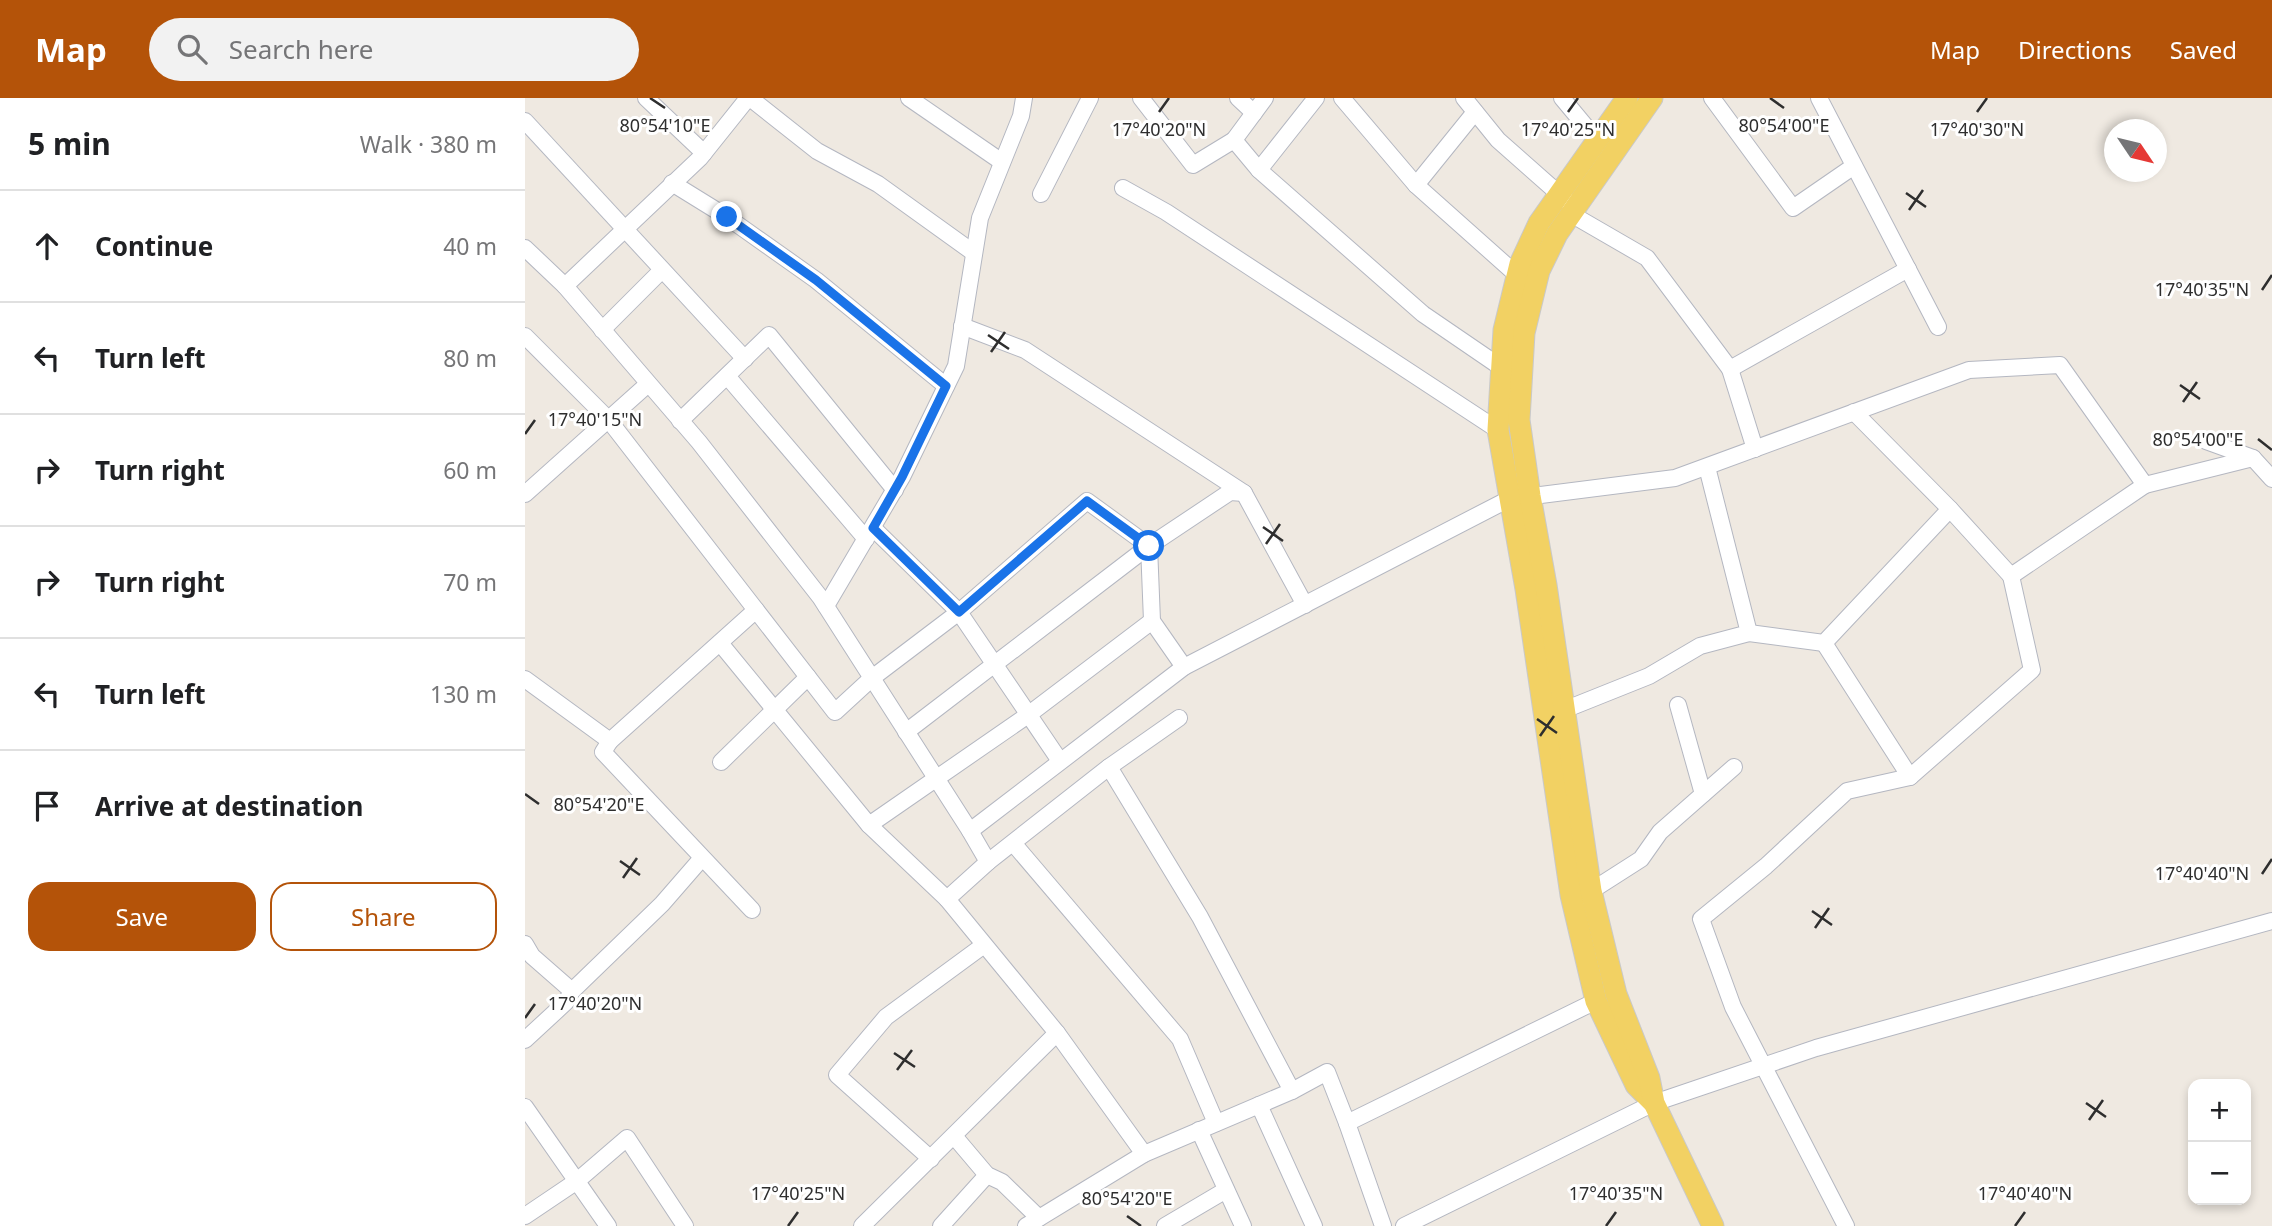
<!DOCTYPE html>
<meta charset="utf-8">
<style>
:root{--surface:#fff;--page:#f2f2f2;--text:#202124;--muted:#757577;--line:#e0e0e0;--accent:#b45309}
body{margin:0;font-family:"Noto Sans",sans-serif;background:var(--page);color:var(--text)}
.controls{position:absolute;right:21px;bottom:21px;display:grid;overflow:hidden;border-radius:14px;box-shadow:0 4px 10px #0003}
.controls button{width:63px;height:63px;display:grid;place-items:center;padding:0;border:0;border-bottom:2px solid var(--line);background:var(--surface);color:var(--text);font:35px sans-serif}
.compass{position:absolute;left:1579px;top:21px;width:63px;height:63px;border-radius:50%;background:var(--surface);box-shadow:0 4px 10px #0003;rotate:125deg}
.stop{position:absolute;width:21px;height:21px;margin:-16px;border:5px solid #1a73e8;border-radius:50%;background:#fff}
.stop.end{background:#1a73e8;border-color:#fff;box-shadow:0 2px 7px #0008}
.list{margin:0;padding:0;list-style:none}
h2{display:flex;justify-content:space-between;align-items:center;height:91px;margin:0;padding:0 28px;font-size:30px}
h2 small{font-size:23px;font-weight:400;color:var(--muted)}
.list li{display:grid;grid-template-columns:46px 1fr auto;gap:21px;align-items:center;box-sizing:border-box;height:112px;padding:0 28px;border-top:2px solid var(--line)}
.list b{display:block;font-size:26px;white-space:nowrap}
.list em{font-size:23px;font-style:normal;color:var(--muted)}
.actions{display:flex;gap:14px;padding:21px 28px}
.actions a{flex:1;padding:16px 0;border:2px solid var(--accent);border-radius:21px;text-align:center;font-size:24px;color:var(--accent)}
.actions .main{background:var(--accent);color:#fff}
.icon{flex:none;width:38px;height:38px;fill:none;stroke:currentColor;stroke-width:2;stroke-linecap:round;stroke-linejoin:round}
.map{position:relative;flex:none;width:1747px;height:1128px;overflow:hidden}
header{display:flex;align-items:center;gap:42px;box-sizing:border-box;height:98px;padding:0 35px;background:var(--accent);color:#fff}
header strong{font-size:33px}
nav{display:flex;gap:38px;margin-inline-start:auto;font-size:24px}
.search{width:490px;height:63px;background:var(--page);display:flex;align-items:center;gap:18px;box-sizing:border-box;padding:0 24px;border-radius:38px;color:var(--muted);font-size:26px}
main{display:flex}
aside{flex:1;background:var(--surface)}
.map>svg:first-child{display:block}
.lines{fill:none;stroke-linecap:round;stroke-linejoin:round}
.minor-casing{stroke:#b4b7c1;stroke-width:18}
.major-casing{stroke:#c9c9c9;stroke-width:23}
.minor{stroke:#fff;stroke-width:16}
.major{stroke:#f2d163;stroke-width:21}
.route{stroke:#1a73e8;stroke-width:9}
.ticks{fill:none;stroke:#2e2e2e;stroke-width:2.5}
.ticks-label{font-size:18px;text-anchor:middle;fill:#2e2e2e;stroke:#fff;stroke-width:6;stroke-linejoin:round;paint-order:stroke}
</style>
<header>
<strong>Map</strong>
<div class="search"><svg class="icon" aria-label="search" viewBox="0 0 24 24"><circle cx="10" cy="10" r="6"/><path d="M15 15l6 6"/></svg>Search here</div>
<nav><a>Map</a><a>Directions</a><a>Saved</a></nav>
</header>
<main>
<aside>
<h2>5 min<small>Walk · 380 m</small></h2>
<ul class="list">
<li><svg class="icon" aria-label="ahead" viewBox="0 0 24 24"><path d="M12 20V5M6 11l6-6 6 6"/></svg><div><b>Continue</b></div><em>40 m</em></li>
<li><svg class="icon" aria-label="left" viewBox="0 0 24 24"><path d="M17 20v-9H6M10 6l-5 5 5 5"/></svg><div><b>Turn left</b></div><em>80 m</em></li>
<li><svg class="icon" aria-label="right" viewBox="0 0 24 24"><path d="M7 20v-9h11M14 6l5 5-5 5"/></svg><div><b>Turn right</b></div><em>60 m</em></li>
<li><svg class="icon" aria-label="right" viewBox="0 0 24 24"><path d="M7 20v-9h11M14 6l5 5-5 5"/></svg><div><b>Turn right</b></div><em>70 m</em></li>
<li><svg class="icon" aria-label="left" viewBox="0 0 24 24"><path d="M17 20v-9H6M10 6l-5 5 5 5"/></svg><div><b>Turn left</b></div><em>130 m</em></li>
<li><svg class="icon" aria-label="arrive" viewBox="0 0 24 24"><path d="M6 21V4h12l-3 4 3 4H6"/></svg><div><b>Arrive at destination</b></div></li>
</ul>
<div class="actions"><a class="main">Save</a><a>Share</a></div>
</aside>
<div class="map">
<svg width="1747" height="1128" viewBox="0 0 1747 1128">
<rect width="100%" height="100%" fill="#efe9e1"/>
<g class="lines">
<defs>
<g id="minor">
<polyline points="121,0 179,55"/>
<polyline points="225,0 292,53 353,86 449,155"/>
<polyline points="384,0 477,64"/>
<polyline points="616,0 668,67 709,42 734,72"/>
<polyline points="713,0 729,15"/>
<polyline points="791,0 734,72 898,216 977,270"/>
<polyline points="817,0 891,87 992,177"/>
<polyline points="939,0 973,42 1042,103"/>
<polyline points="1037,0 1072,42"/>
<polyline points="1187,0 1268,110 1329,68"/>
<polyline points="1294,0 1413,229"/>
<polyline points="0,23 220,261"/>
<polyline points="709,42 740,0"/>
<polyline points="147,85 202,119 291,182 421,288"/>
<polyline points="891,87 950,14"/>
<polyline points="598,90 641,114 973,332"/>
<polyline points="516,96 565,0"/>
<polyline points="1046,116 1122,160 1205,271 1383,171"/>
<polyline points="0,150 40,188 175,60 223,0"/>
<polyline points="40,188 174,344 295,499 445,733 659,569 984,401 1150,380 1444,272 1535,267 1620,387 1728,360 1747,381"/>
<polyline points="437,228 500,252 719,395 780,507"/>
<polyline points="77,232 137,172"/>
<polyline points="0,238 83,321 310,614 347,580 434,514 562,403 624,448"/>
<polyline points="1205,271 1230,351"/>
<polyline points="202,278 341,441"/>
<polyline points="1329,314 1425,411 1486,478 1620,387"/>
<polyline points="155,323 244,237 370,392"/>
<polyline points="1681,343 1728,360"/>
<polyline points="0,396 123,286"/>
<polyline points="348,430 434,514 535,663"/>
<polyline points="624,448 627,523 659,569"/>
<polyline points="301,508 377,379 431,268 455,120 496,18 499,0"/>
<polyline points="1224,535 1299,545 1425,411"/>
<polyline points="195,545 344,727 503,617 627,523"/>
<polyline points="1299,545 1385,679 1322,693 1241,768 1176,821 1208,909 1321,1128"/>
<polyline points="0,581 85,643 231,512"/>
<polyline points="1153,607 1178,696"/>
<polyline points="1039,612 1124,578 1175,548 1224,535 1182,369"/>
<polyline points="654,620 584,669 675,819 767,993"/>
<polyline points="381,634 624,448 705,394 719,395"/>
<polyline points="85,643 78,654 227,812"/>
<polyline points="196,664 283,579"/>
<polyline points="1385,679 1507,572 1486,478"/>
<polyline points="344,727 422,801"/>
<polyline points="445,733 463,764 422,801 532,935"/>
<polyline points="488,745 655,941 691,1025"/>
<polyline points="463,764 584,669"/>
<polyline points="1066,793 1116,761 1135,734 1209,669"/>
<polyline points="0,846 7,858 47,893"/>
<polyline points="0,942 41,904 47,893 137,806 177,760"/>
<polyline points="734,1007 789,1128"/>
<polyline points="0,1009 83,1128"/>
<polyline points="822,1025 858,1128"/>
<polyline points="674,1032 718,1128"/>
<polyline points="429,1038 462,1077 477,1084 514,1120"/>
<polyline points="406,1061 312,977 361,919 459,847"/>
<polyline points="0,1118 52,1083 102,1040 160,1128"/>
<polyline points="337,1128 532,935 619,1056 767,993 802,974 822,1025 1071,903"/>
<polyline points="416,1128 462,1077"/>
<polyline points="501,1128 619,1056"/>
<polyline points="640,1128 701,1092"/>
<polyline points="879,1128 1129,1005 1291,950 1747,823"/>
</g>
<g id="major">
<polyline points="1102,0 1014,125 995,166 979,232 973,332 1001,491 1046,797 1071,903 1111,987 1127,1003"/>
<polyline points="1127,0 1032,136 1014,173 999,235 994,322 1005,398 1021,487 1066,793 1091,896 1124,980 1129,1005 1188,1128"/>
</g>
</defs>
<use href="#minor" class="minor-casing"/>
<use href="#major" class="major-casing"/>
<use href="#minor" class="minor"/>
<use href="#major" class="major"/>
</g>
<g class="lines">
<polyline class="route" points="202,119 291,182 421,288 377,379 348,430 434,514 562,403 624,448"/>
</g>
<path class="ticks" d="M125 0 140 10M1245 0 1259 10M634 14 644 0M1043 14 1053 0M1452 14 1462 0M1381 95 1401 109M1384 112 1398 92M1737 192 1747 177M463 237 484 251M466 254 480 234M1655 287 1675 301M1658 304 1672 284M0 336 10 322M1733 341 1747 352M738 429 758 443M741 446 755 426M1012 621 1032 635M1015 638 1029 618M0 696 14 706M95 763 115 777M1737 776 1747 761M98 780 112 760M1287 813 1307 827M1290 830 1304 810M0 920 10 906M369 955 390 969M372 972 387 952M1561 1005 1581 1019M1564 1022 1578 1002M602 1118 616 1128M263 1128 273 1114M1081 1128 1091 1114M1490 1128 1500 1114"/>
<g class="ticks-label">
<text x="140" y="34">80°54'10"E</text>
<text x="1259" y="34">80°54'00"E</text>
<text x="634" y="38">17°40'20"N</text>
<text x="1043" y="38">17°40'25"N</text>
<text x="1452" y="38">17°40'30"N</text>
<text x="1677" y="198">17°40'35"N</text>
<text x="70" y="328">17°40'15"N</text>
<text x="1673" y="348">80°54'00"E</text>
<text x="74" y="713">80°54'20"E</text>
<text x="1677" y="782">17°40'40"N</text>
<text x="70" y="912">17°40'20"N</text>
<text x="273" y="1102">17°40'25"N</text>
<text x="1091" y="1102">17°40'35"N</text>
<text x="1500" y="1102">17°40'40"N</text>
<text x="602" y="1107">80°54'20"E</text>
</g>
</svg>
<div class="controls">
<button>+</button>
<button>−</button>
</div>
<svg class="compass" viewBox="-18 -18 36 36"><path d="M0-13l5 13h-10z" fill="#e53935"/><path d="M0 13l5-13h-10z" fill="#757577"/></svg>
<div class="stop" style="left:624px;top:448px"></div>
<div class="stop end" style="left:202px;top:119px"></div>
</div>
</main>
